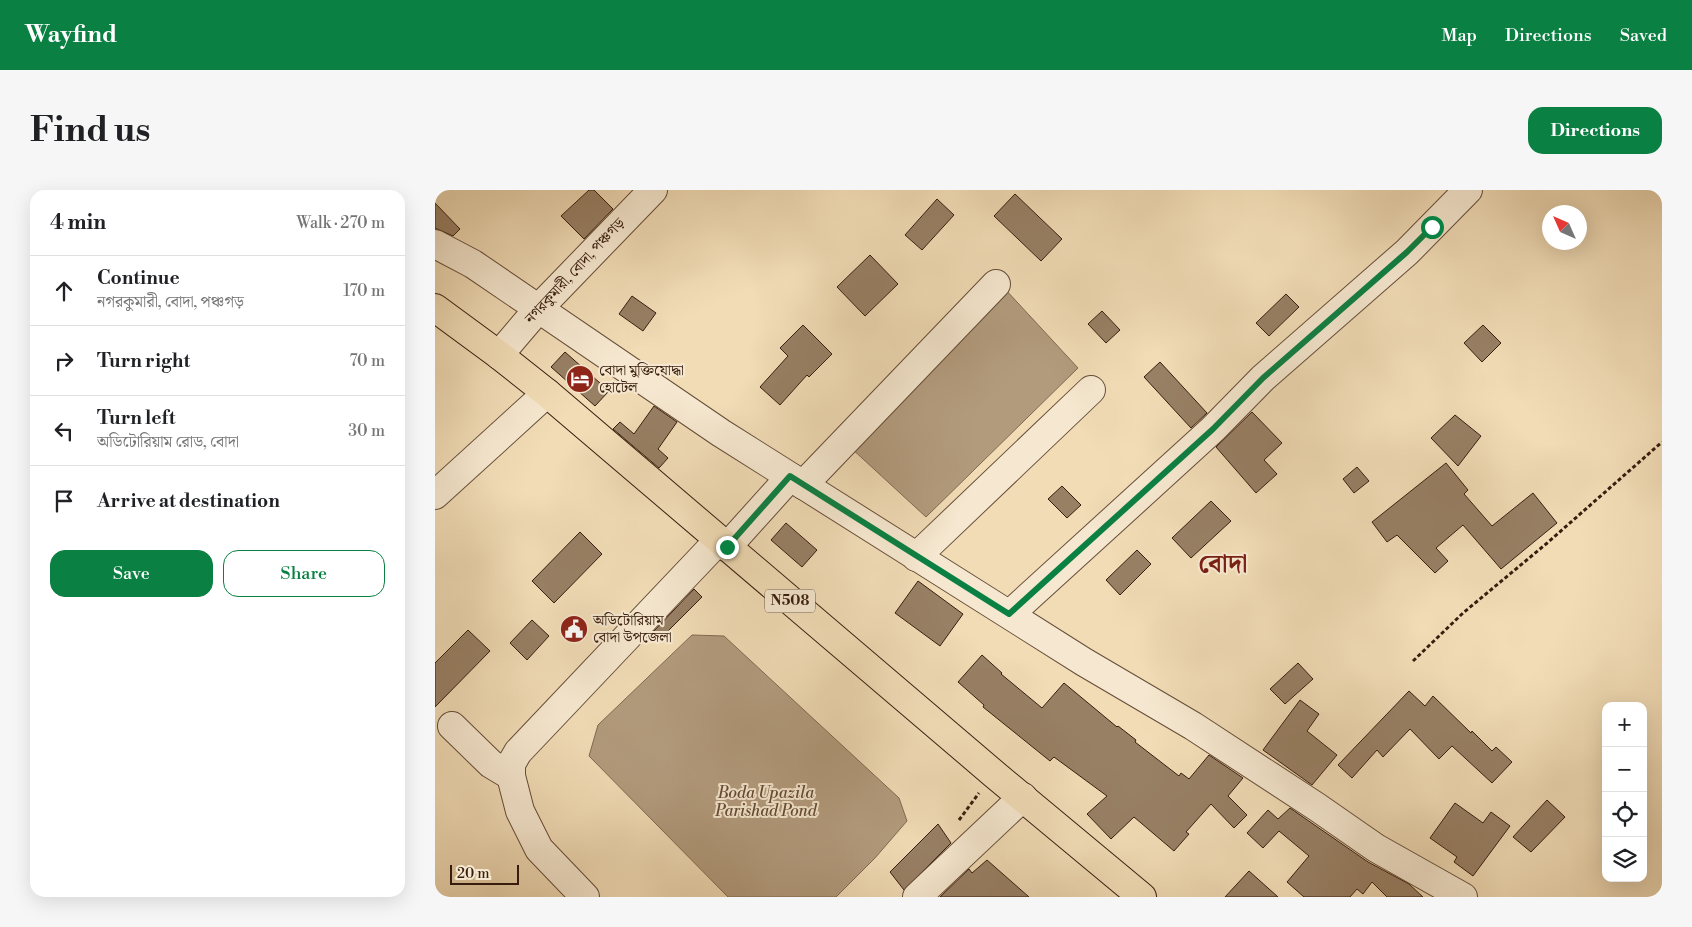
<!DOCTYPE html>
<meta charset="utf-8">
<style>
:root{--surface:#fff;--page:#f6f6f6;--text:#202124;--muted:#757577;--line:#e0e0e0;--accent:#0b8043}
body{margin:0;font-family:"Libre Bodoni","Noto Serif Bengali",serif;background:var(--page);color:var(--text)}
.controls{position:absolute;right:15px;bottom:15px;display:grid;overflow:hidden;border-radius:10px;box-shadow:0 5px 20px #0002}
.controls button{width:45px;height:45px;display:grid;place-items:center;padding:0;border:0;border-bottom:1px solid var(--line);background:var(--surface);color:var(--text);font:25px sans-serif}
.compass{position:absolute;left:1107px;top:15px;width:45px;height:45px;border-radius:50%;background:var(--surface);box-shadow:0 5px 20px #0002;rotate:315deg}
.scale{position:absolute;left:15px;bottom:12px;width:69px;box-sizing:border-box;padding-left:5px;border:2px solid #381d0e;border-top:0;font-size:14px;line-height:18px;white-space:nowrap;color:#381d0e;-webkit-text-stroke:4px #f6e8d0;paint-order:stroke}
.stop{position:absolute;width:15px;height:15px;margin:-11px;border:4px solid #0b8043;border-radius:50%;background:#fff}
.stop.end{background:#0b8043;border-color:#fff;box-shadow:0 1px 5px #0008}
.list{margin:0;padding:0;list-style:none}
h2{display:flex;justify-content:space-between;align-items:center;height:65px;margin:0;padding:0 20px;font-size:21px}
h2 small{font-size:16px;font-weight:400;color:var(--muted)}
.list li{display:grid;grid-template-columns:32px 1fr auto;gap:15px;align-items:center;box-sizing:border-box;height:70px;padding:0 20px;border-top:1px solid var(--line)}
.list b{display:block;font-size:19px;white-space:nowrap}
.list p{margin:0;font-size:16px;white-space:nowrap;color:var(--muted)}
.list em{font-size:16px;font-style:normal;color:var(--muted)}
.actions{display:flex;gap:10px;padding:15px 20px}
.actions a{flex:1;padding:11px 0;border:1px solid var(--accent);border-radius:15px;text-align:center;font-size:18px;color:var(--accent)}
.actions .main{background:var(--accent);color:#fff}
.icon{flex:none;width:28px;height:28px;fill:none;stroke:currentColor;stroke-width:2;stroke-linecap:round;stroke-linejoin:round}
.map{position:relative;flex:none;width:1227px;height:707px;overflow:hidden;border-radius:15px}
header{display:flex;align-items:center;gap:30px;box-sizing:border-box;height:70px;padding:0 25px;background:var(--accent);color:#fff}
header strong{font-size:24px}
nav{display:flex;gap:28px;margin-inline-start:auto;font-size:18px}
.intro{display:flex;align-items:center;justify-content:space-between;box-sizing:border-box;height:120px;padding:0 30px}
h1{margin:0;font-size:35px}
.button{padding:12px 22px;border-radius:15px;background:var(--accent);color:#fff;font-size:18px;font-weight:700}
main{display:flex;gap:30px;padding:0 30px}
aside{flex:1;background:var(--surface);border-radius:15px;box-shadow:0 5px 20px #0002}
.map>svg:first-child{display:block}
.water{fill:#b29b7d;stroke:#816951}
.building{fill:#988065;stroke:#381d0e}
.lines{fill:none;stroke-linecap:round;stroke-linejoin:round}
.minor-casing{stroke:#664d38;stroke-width:30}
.highway-casing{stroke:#381d0e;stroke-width:30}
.path{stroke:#381d0e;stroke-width:3;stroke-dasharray:4 2.5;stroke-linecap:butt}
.minor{stroke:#f6e8d0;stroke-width:28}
.highway{stroke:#f1dcb6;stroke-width:28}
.route{stroke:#0b8043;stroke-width:6}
.labels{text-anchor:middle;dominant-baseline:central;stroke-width:4;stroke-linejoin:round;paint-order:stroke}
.shield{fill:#f6e8d0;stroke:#715a48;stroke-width:1}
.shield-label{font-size:14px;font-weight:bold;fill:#381d0e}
.street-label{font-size:15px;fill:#381d0e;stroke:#f6e8d0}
.poi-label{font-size:15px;fill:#381d0e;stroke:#f6e8d0;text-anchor:start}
.water-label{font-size:16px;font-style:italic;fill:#634935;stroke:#f6e8d0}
.town-label{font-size:25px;font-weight:bold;fill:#7a1f14;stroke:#f6e8d0}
</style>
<header>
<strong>Wayfind</strong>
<nav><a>Map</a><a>Directions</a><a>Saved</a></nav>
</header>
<div class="intro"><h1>Find us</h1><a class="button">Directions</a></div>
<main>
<aside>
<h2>4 min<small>Walk · 270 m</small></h2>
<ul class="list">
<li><svg class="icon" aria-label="ahead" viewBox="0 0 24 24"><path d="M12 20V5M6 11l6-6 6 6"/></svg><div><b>Continue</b><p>নগরকুমারী, বোদা, পঞ্চগড়</p></div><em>170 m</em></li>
<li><svg class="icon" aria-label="right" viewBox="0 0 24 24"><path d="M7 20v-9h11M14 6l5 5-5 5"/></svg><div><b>Turn right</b></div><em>70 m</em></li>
<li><svg class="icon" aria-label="left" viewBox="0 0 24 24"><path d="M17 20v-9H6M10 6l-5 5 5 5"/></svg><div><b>Turn left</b><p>অডিটোরিয়াম রোড, বোদা</p></div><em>30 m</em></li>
<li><svg class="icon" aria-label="arrive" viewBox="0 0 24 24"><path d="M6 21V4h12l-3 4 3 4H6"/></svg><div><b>Arrive at destination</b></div></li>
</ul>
<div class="actions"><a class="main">Save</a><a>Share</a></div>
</aside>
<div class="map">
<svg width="1227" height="707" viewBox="0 0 1227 707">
<rect width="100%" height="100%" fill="#f1dcb6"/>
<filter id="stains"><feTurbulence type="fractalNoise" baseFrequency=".004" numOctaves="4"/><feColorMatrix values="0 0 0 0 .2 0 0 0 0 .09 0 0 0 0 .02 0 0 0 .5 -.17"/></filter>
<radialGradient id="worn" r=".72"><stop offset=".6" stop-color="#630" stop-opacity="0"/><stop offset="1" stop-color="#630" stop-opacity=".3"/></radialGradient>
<g class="water">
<polygon points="570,99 643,178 491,327 415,257"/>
<polygon points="257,445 289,446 464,608 472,631 440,668 401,707 293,707 154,566 163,535"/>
</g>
<g class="building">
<polygon points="154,0 159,0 178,19 149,49 126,26"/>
<polygon points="580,4 627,49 606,71 559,26"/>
<polygon points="502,9 519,25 487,60 470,45"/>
<polygon points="0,13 25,39 18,46 0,38"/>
<polygon points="435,65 463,94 430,126 402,97"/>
<polygon points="851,104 864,117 834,146 821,133"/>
<polygon points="197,106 221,123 208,141 184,124"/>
<polygon points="667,121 685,140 671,153 653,134"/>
<polygon points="368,135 397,164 374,187 372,185 345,215 325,197 353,166 345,158"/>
<polygon points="1048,135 1066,153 1047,172 1029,153"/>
<polygon points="130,162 174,201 160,216 116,177"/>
<polygon points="725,172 772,223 756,238 709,187"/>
<polygon points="219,216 242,232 223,259 233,268 224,278 178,239 185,232 199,244"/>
<polygon points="817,222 847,253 829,270 842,284 821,303 781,257"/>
<polygon points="1020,225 1046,246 1023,276 996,248"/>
<polygon points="1011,273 1033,300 1029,304 1057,336 1098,303 1122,333 1066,379 1028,335 1001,358 1013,371 1000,383 962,345 952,352 937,332"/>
<polygon points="922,277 934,291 919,303 908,289"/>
<polygon points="627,296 646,315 632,328 613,309"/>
<polygon points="776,311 796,331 756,368 737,348"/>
<polygon points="351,333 382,360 367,377 336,350"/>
<polygon points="145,342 167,364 119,413 97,391"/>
<polygon points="702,360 716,374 685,405 671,390"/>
<polygon points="483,391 528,424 505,456 460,423"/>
<polygon points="259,399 267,407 224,450 217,443"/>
<polygon points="97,430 114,446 92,470 75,453"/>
<polygon points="33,440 55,461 0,517 0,473"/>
<polygon points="547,465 567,483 566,484 607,518 629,493 682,537 683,536 701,550 700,552 744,586 746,583 754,589 774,565 808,588 793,606 812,625 799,638 776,614 751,642 754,644 739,661 699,627 676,649 652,624 672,606 619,567 615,571 548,517 549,515 523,492"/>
<polygon points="863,473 878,489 850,514 835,499"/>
<polygon points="974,501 990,516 998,506 1036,543 1037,541 1057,561 1061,557 1077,572 1057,593 1017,556 1004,569 975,539 948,567 942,560 917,588 903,575"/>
<polygon points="865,510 884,524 872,541 902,565 877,595 828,560"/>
<polygon points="1112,610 1130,627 1096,662 1078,647"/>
<polygon points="1020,613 1048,633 1056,622 1075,636 1038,686 1019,672 1022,667 995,648"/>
<polygon points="855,618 933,672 974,694 988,707 952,707 937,692 928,704 922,699 915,707 869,707 852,692 874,666 844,641 828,658 812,643 833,620 843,629"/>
<polygon points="503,634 516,653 469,700 455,682"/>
<polygon points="552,670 594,707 505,707 534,679 537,683"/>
<polygon points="814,681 843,707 790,707"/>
</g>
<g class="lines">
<defs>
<g id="minor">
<polyline points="0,54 38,74 286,243 649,472 758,536 882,617 941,658 1028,707"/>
<polyline points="64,165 104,118 218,0"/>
<polyline points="368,295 561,94"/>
<polyline points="0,305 112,203"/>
<polyline points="292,357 355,287"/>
<polyline points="481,367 656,200"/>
<polyline points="575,424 778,239 828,188 972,62 1033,0"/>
<polyline points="17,536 56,574 76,586 85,621 104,659 150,707"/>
<polyline points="76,586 76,574 83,562 284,350"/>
<polyline points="482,707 588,607"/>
</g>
<polyline id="highway" points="0,118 64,165 112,203 559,584 707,707"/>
</defs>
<use href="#minor" class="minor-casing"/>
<use href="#highway" class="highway-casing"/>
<g class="path">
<polyline points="978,471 1028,423 1111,354 1227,252"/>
<polyline points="524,630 544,603"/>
</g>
<use href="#minor" class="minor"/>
<use href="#highway" class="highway"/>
</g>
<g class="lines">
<polyline class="route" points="292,357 355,286 574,424 778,239 828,188 972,62 997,37"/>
</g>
<defs>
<symbol id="hotel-disc" viewBox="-11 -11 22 22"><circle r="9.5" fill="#8f2418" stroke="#f6e8d0"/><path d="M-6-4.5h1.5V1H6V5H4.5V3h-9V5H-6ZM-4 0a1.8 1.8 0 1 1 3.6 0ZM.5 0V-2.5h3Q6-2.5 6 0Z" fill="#fff"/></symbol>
<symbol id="civic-disc" viewBox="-11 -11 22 22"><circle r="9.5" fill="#8f2418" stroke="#f6e8d0"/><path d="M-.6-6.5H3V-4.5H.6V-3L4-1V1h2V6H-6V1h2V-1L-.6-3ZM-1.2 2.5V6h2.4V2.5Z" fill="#fff"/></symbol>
</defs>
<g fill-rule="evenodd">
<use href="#hotel-disc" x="129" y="173" width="32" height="32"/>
<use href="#civic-disc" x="123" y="423" width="32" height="32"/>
</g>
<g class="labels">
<rect class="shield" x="330" y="399.5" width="50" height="23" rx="4"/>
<g class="shield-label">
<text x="355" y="411">N508</text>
</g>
<g class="street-label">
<text transform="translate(140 81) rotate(-47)">নগরকুমারী, বোদা, পঞ্চগড়</text>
</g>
<g class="poi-label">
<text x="164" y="180">বোদা মুক্তিযোদ্ধা<tspan x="164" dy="17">হোটেল</tspan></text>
<text x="158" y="430">অডিটোরিয়াম<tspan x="158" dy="17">বোদা উপজেলা</tspan></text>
</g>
<g class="water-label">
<text x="331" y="603">Boda Upazila<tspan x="331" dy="18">Parishad Pond</tspan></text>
</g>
<g class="town-label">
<text x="788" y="374">বোদা</text>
</g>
</g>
<rect width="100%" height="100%" filter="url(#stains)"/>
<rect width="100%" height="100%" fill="url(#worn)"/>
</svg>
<div class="controls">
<button>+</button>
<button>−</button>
<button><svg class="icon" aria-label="locate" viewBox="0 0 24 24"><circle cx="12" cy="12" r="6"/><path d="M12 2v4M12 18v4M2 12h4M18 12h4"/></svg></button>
<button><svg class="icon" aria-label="layers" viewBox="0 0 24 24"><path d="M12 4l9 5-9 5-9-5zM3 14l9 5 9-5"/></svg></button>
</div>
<svg class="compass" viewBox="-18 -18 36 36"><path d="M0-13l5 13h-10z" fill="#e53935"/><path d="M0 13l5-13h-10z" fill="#757577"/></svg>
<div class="scale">20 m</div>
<div class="stop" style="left:997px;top:37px"></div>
<div class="stop end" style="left:292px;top:357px"></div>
</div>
</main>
